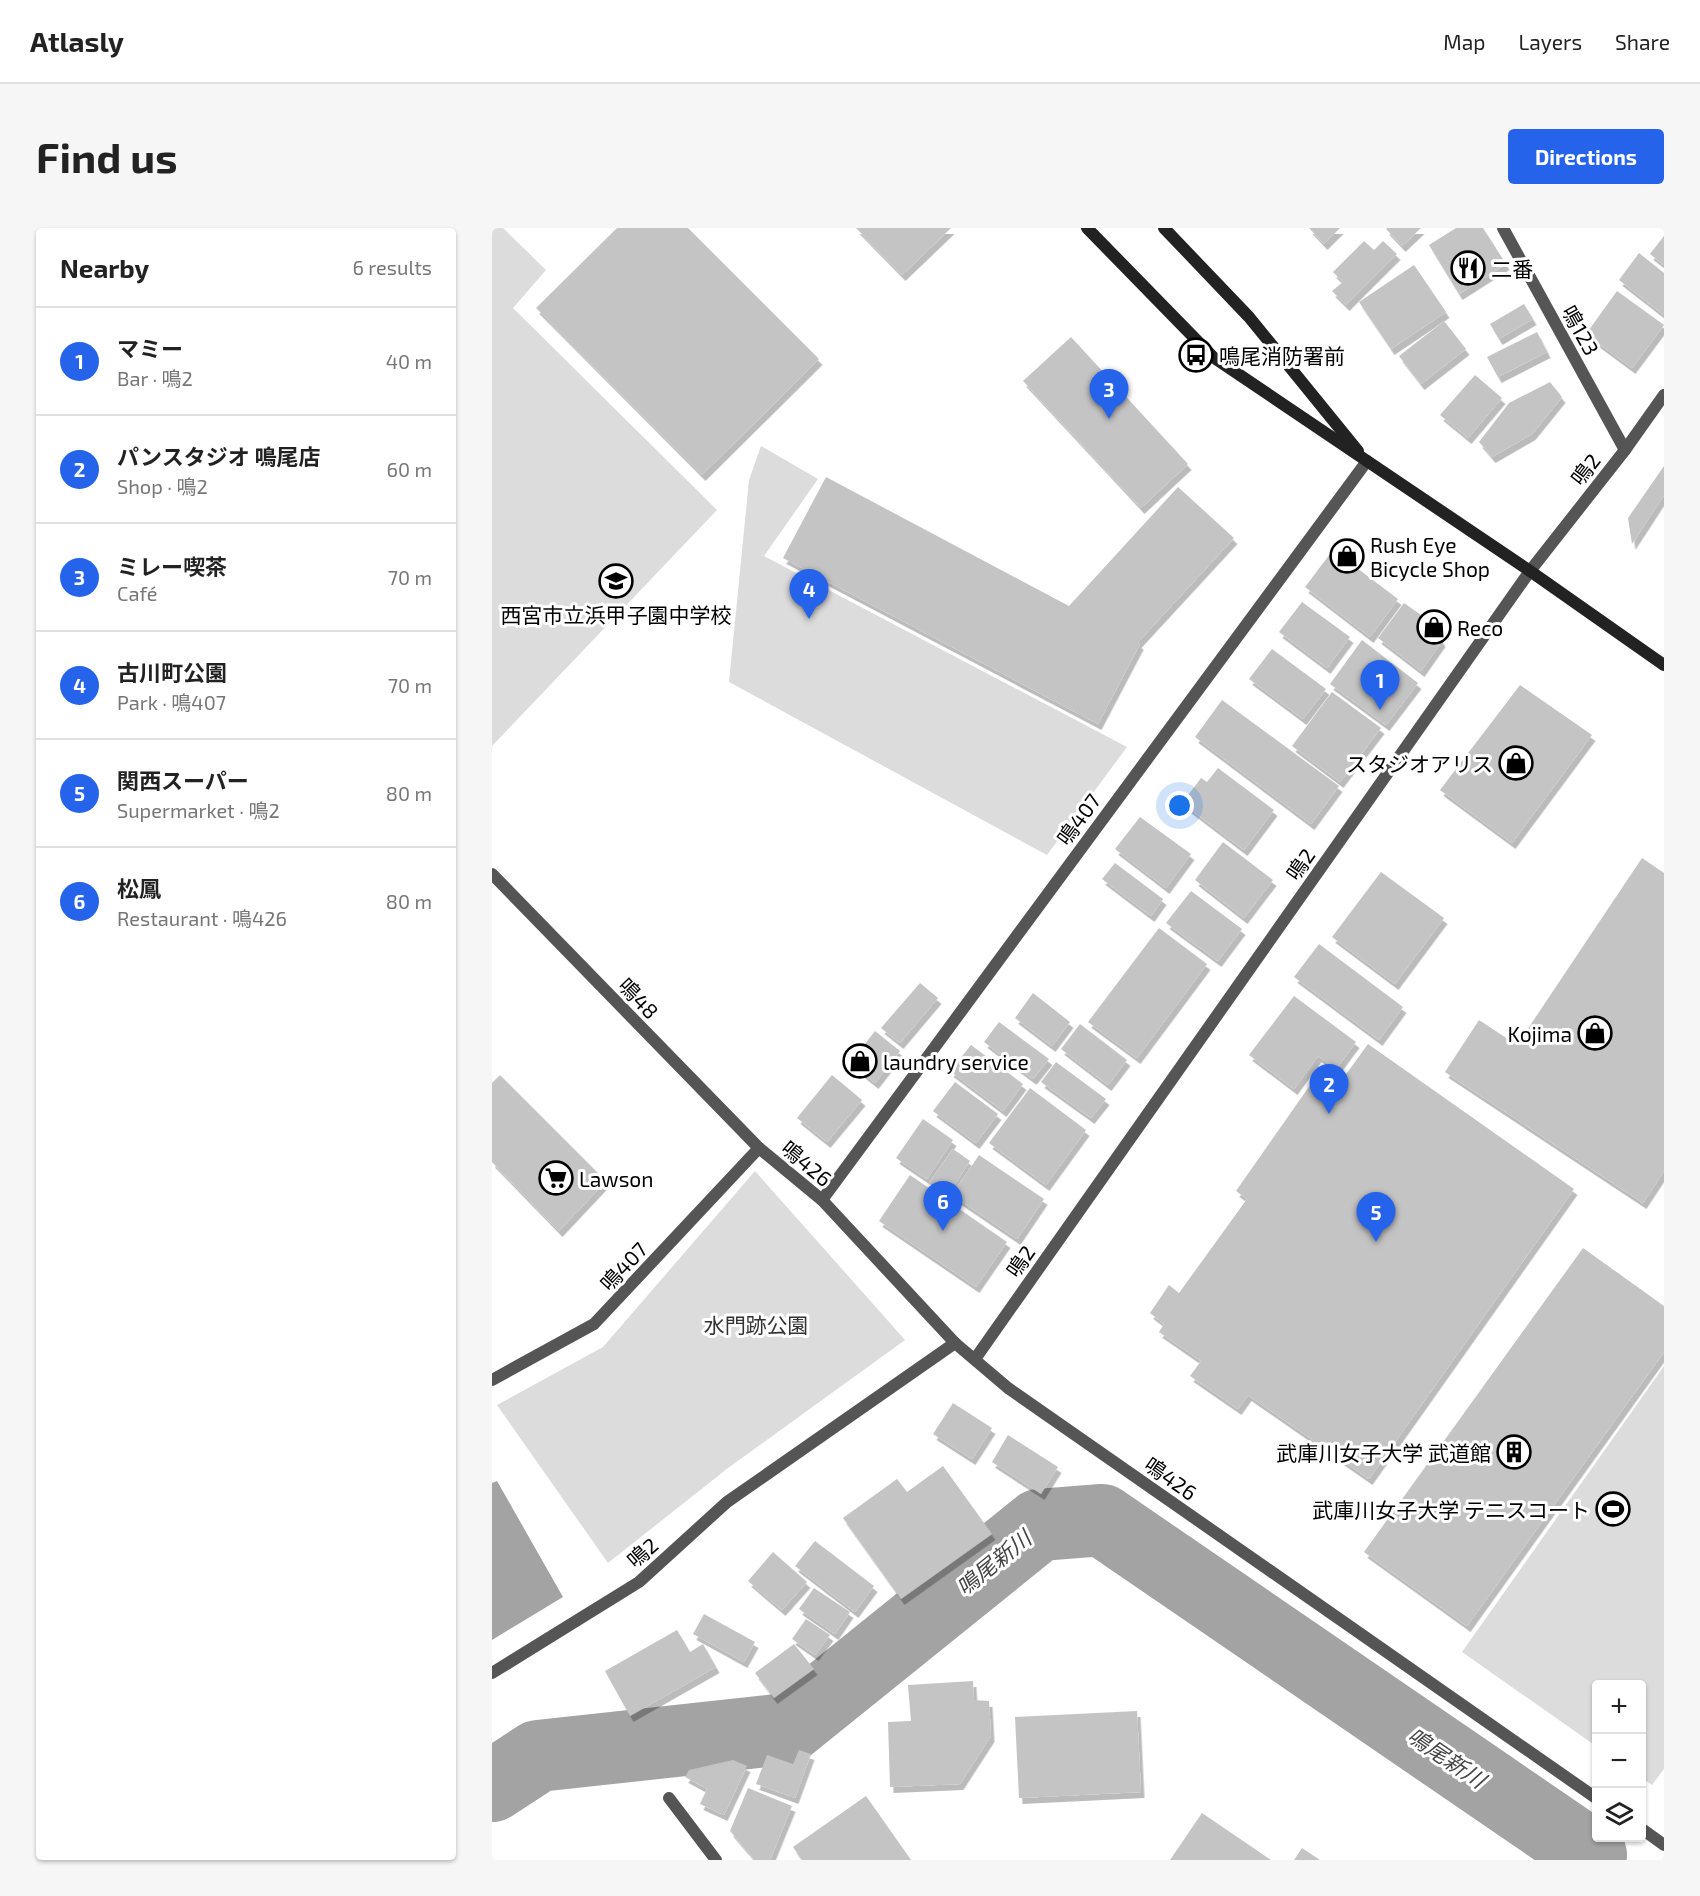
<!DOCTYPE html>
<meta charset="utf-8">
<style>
:root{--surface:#fff;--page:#f6f6f6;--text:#222;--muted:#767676;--line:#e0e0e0;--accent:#2563eb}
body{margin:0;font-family:"Exo 2","Noto Sans JP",sans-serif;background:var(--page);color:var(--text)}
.controls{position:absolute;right:18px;bottom:18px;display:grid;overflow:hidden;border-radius:6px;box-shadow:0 2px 4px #0004}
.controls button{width:54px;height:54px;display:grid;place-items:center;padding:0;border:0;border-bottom:2px solid var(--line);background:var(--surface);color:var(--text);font:30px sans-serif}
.you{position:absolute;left:688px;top:578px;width:21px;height:21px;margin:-15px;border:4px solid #fff;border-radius:50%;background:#1a73e8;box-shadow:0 0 0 9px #1a73e833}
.badge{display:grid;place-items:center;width:39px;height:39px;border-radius:50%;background:var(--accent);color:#fff;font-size:20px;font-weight:700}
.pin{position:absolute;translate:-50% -50px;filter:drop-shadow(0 2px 3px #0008)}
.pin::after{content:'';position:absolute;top:32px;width:21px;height:18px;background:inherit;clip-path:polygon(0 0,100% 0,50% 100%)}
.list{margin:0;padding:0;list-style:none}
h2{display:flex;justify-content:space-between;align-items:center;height:78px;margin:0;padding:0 24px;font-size:26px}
h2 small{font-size:20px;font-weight:400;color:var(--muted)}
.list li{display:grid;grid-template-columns:39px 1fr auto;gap:18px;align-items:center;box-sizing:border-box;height:108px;padding:0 24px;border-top:2px solid var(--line)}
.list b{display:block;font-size:22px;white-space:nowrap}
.list p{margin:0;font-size:20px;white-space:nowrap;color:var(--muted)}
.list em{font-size:20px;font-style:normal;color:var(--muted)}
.icon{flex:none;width:33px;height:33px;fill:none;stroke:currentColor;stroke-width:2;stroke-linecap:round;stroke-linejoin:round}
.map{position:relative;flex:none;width:1172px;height:1632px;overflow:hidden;border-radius:6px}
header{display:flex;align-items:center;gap:36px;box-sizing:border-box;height:84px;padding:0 30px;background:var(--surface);border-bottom:2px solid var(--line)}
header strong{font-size:28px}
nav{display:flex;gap:33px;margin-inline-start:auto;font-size:21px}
.intro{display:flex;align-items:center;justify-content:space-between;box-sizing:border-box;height:144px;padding:0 36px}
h1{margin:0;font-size:42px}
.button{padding:15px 27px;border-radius:6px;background:var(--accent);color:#fff;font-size:21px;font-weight:700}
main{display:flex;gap:36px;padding:0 36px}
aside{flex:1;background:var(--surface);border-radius:6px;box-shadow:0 2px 4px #0004}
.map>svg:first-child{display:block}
.green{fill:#dcdcdc}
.water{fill:#a3a3a3}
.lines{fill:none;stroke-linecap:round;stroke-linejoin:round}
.river{stroke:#a3a3a3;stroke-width:72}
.building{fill:#c4c4c4;filter:url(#shadow)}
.minor{stroke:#555;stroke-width:12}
.tertiary{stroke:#555;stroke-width:12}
.secondary{stroke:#222;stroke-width:12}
.labels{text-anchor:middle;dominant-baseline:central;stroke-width:6;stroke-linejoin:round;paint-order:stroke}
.poi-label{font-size:21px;fill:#000;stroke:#fff;text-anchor:start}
.street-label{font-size:21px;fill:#000;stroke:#fff}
.park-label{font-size:21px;fill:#333;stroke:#fff}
.water-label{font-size:22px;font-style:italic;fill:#444;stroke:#fff}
</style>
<header>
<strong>Atlasly</strong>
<nav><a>Map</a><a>Layers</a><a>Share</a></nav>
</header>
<div class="intro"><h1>Find us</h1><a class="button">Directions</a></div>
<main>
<aside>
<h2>Nearby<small>6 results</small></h2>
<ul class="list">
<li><span class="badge">1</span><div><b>マミー</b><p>Bar · 鳴2</p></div><em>40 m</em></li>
<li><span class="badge">2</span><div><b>パンスタジオ 鳴尾店</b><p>Shop · 鳴2</p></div><em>60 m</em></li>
<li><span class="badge">3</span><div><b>ミレー喫茶</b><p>Café</p></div><em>70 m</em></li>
<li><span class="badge">4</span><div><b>古川町公園</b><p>Park · 鳴407</p></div><em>70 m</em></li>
<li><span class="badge">5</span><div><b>関西スーパー</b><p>Supermarket · 鳴2</p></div><em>80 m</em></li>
<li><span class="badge">6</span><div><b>松鳳</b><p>Restaurant · 鳴426</p></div><em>80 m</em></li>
</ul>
</aside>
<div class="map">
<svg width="1172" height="1632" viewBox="0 0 1172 1632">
<defs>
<filter id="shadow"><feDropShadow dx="3.5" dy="6" stdDeviation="0" flood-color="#0004"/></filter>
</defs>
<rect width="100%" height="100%" fill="#fff"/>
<g class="green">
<polygon points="0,0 11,0 54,42 21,80 225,282 0,518"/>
<polygon points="269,218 326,251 272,328 635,519 555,627 237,454 257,252"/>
<polygon points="263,943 413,1112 236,1240 116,1335 5,1177 111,1119"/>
<polygon points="1172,1138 1172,1541 1160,1557 1150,1550 1150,1456 1104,1456 1104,1518 970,1424"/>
</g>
<polygon class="water" points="5,1253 71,1369 0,1412 0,1255"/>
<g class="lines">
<polyline class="river" points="0,1558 46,1528 294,1501 547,1297 610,1292 1099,1627"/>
</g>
<g class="building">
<polygon points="125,0 196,0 327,131 210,247 44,80"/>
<polygon points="364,0 459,0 410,47"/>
<polygon points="817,0 848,0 832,16"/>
<polygon points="895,0 929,0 910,18 894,1"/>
<polygon points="964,0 991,0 1014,36 967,66 937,17"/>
<polygon points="1172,8 1172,37 1158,26"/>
<polygon points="872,13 882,22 891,13 905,26 854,77 840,63 851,54 841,44"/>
<polygon points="1147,25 1172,45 1172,87 1127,52"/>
<polygon points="922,37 954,84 899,121 867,74"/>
<polygon points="1125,63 1172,97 1140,140 1094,106"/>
<polygon points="1032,76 1041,91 1007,111 998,96"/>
<polygon points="952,93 974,121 929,156 907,128"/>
<polygon points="1045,104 1055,124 1006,149 995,129"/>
<polygon points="579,109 696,236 649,280 531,153"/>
<polygon points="983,147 1010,170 976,210 948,187"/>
<polygon points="1058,154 1070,169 1040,206 1000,229 987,214 1017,175"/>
<polygon points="1172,238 1172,267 1140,316 1136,290"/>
<polygon points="334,249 577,378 686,259 742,310 646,414 648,416 606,496 291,330"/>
<polygon points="841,322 906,371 878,409 813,359"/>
<polygon points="810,374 858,409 835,440 787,404"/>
<polygon points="912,375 939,394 950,413 929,443 886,410"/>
<polygon points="870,412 926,455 894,497 838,456"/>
<polygon points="780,421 834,461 811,491 757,451"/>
<polygon points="1028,457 1100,507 1020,615 948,562"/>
<polygon points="840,464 889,500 848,554 800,518"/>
<polygon points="730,472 847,558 819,596 703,509"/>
<polygon points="726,540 782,582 752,622 690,575 709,550 715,554"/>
<polygon points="648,589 699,626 674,660 623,621"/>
<polygon points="731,614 781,652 752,690 703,652"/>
<polygon points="1150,630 1172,645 1172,943 1151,975 953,844 987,792 1025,817"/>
<polygon points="623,635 671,671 659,688 610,651"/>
<polygon points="889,644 952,690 903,756 840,709"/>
<polygon points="699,663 750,701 726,733 674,695"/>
<polygon points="667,700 715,736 645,830 596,794"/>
<polygon points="827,716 911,779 887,812 802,749"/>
<polygon points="428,755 446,770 408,815 389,800"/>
<polygon points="541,765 578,794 560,818 523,790"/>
<polygon points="802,768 864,814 844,841 826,828 802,861 757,827"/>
<polygon points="507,794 557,831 541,851 492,814"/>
<polygon points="588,796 635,832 616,857 569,821"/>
<polygon points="383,803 408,823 383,855 358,835"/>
<polygon points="876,816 1082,961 877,1251 756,1167 746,1181 698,1148 709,1133 667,1104 672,1096 658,1085 677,1057 687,1065 755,971 744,963 828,843 847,856"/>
<polygon points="479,817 531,856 511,883 458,843"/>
<polygon points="564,834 614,871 599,890 549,854"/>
<polygon points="8,847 114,953 67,1003 0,934 0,855"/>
<polygon points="340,847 370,872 335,914 305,890"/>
<polygon points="463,854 506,886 484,915 441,883"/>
<polygon points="538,860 594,902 554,957 497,915"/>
<polygon points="431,891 461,912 435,951 404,930"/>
<polygon points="461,921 478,933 455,968 437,955"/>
<polygon points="487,927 552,971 525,1011 460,967"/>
<polygon points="418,947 515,1014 484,1059 387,993"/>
<polygon points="1091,1020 1172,1078 1172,1124 975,1398 872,1324"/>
<polygon points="461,1175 500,1200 480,1231 441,1206"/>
<polygon points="516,1207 566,1239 549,1266 500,1234"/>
<polygon points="451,1238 500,1306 409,1371 351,1290 405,1251 415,1264"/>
<polygon points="323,1313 382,1358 363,1384 303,1338"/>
<polygon points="281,1324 315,1354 290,1382 256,1353"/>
<polygon points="322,1360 358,1384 343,1406 307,1381"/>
<polygon points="212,1386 263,1414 252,1434 201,1406"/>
<polygon points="314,1391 338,1407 323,1427 300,1411"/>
<polygon points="185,1402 198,1424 211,1416 224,1439 138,1488 113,1443"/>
<polygon points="302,1416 322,1441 282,1470 263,1445"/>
<polygon points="481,1453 482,1472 497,1473 499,1508 468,1556 398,1559 396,1494 419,1493 416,1457"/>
<polygon points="645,1483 649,1564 527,1570 523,1489"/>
<polygon points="307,1522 319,1526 303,1570 264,1556 275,1527 301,1536"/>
<polygon points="241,1532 255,1538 232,1587 208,1576 215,1561 193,1549 197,1542"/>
<polygon points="256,1560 300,1578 278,1632 263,1632 238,1603"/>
<polygon points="374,1568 419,1632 310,1632 301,1619"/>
<polygon points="710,1585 779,1632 678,1632"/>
<polygon points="810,1620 828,1632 802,1632"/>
</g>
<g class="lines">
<g class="minor">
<polyline points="1011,0 1133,222"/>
<polyline points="1038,343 1133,222 1172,167"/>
<polyline points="330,972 875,233"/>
<polyline points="0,1152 102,1096 267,920"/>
<polyline points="177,1570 224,1632"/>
</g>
<g class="tertiary">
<polyline points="0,646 267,920 330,972 463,1115 516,1160 1104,1570"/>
<polyline points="483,1131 1038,343"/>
<polyline points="0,1445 147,1354 235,1274 463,1115"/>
<polyline points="1150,1601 1172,1617"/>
</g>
<g class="secondary">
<polyline points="595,0 721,129 1038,343 1172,437"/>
<polyline points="672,0 757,89 866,223"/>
</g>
</g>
<defs>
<symbol id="restaurant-ring" viewBox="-11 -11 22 22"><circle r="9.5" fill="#fff" stroke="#000" stroke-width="1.5"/><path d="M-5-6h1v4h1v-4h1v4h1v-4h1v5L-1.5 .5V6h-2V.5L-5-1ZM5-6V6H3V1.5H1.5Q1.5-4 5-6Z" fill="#000"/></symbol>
<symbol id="bus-ring" viewBox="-11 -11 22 22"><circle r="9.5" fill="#fff" stroke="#000" stroke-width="1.5"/><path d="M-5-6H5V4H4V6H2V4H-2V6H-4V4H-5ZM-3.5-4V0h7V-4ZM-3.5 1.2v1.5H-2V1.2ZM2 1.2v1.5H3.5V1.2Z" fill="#000"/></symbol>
<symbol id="shop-ring" viewBox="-11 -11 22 22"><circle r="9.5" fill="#fff" stroke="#000" stroke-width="1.5"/><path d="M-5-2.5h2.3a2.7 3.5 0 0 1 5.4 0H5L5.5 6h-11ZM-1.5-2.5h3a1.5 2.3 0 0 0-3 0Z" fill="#000"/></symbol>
<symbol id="school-ring" viewBox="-11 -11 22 22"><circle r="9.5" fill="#fff" stroke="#000" stroke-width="1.5"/><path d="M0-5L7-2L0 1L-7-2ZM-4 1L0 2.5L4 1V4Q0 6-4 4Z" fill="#000"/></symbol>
<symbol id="supermarket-ring" viewBox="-11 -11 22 22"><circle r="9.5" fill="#fff" stroke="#000" stroke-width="1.5"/><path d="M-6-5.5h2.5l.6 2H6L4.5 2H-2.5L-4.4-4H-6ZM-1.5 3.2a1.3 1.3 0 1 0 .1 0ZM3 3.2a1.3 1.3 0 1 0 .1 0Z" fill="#000"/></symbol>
<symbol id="building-ring" viewBox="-11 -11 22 22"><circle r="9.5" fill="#fff" stroke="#000" stroke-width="1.5"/><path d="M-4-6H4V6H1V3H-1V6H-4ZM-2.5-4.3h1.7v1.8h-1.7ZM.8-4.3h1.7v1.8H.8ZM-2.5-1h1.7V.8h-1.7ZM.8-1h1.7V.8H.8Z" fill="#000"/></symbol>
<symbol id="stadium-ring" viewBox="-11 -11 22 22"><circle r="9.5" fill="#fff" stroke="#000" stroke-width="1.5"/><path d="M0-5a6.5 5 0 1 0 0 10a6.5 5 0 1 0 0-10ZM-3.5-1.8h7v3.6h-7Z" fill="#000"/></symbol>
</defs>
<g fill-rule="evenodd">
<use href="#restaurant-ring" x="957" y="21" width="38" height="38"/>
<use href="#bus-ring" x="685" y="108" width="38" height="38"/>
<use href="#shop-ring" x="836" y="309" width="38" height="38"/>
<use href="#school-ring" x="105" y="334" width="38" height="38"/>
<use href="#shop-ring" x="923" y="380" width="38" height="38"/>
<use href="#shop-ring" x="1005" y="516" width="38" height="38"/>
<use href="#shop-ring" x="1084" y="786" width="38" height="38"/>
<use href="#shop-ring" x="349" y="814" width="38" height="38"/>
<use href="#supermarket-ring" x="45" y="931" width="38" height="38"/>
<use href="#building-ring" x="1003" y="1205" width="38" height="38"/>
<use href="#stadium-ring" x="1102" y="1262" width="38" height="38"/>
</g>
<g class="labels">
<g class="poi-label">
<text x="999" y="40">二番</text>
<text x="727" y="127">鳴尾消防署前</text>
<text x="878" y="316">Rush Eye<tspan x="878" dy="24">Bicycle Shop</tspan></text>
<text x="124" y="386" text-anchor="middle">西宮市立浜甲子園中学校</text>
<text x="965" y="399">Reco</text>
<text x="1001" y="535" text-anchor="end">スタジオアリス</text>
<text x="1080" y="805" text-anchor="end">Kojima</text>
<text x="391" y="833">laundry service</text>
<text x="87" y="950">Lawson</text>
<text x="999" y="1224" text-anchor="end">武庫川女子大学 武道館</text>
<text x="1098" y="1281" text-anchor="end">武庫川女子大学 テニスコート</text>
</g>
<g class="street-label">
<text transform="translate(1089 102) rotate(61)">鳴123</text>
<text transform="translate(1093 241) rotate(-52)">鳴2</text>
<text transform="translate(586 591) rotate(-54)">鳴407</text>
<text transform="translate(808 636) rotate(-55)">鳴2</text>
<text transform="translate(147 770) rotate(46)">鳴48</text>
<text transform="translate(315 935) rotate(40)">鳴426</text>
<text transform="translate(528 1033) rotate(-55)">鳴2</text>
<text transform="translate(131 1038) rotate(-47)">鳴407</text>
<text transform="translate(679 1250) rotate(35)">鳴426</text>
<text transform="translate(150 1324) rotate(-41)">鳴2</text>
</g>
<g class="park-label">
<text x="264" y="1096">水門跡公園</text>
</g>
<g class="water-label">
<text transform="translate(501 1334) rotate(-39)">鳴尾新川</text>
<text transform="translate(955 1529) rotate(34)">鳴尾新川</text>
</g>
</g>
</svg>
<div class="controls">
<button>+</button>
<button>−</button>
<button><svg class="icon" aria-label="layers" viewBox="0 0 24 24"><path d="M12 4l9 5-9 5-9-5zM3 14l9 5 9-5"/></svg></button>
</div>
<div class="you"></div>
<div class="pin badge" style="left:888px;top:482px">1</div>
<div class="pin badge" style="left:837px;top:886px">2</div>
<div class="pin badge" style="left:617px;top:191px">3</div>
<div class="pin badge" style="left:317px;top:391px">4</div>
<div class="pin badge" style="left:884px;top:1014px">5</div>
<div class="pin badge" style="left:451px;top:1003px">6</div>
</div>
</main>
